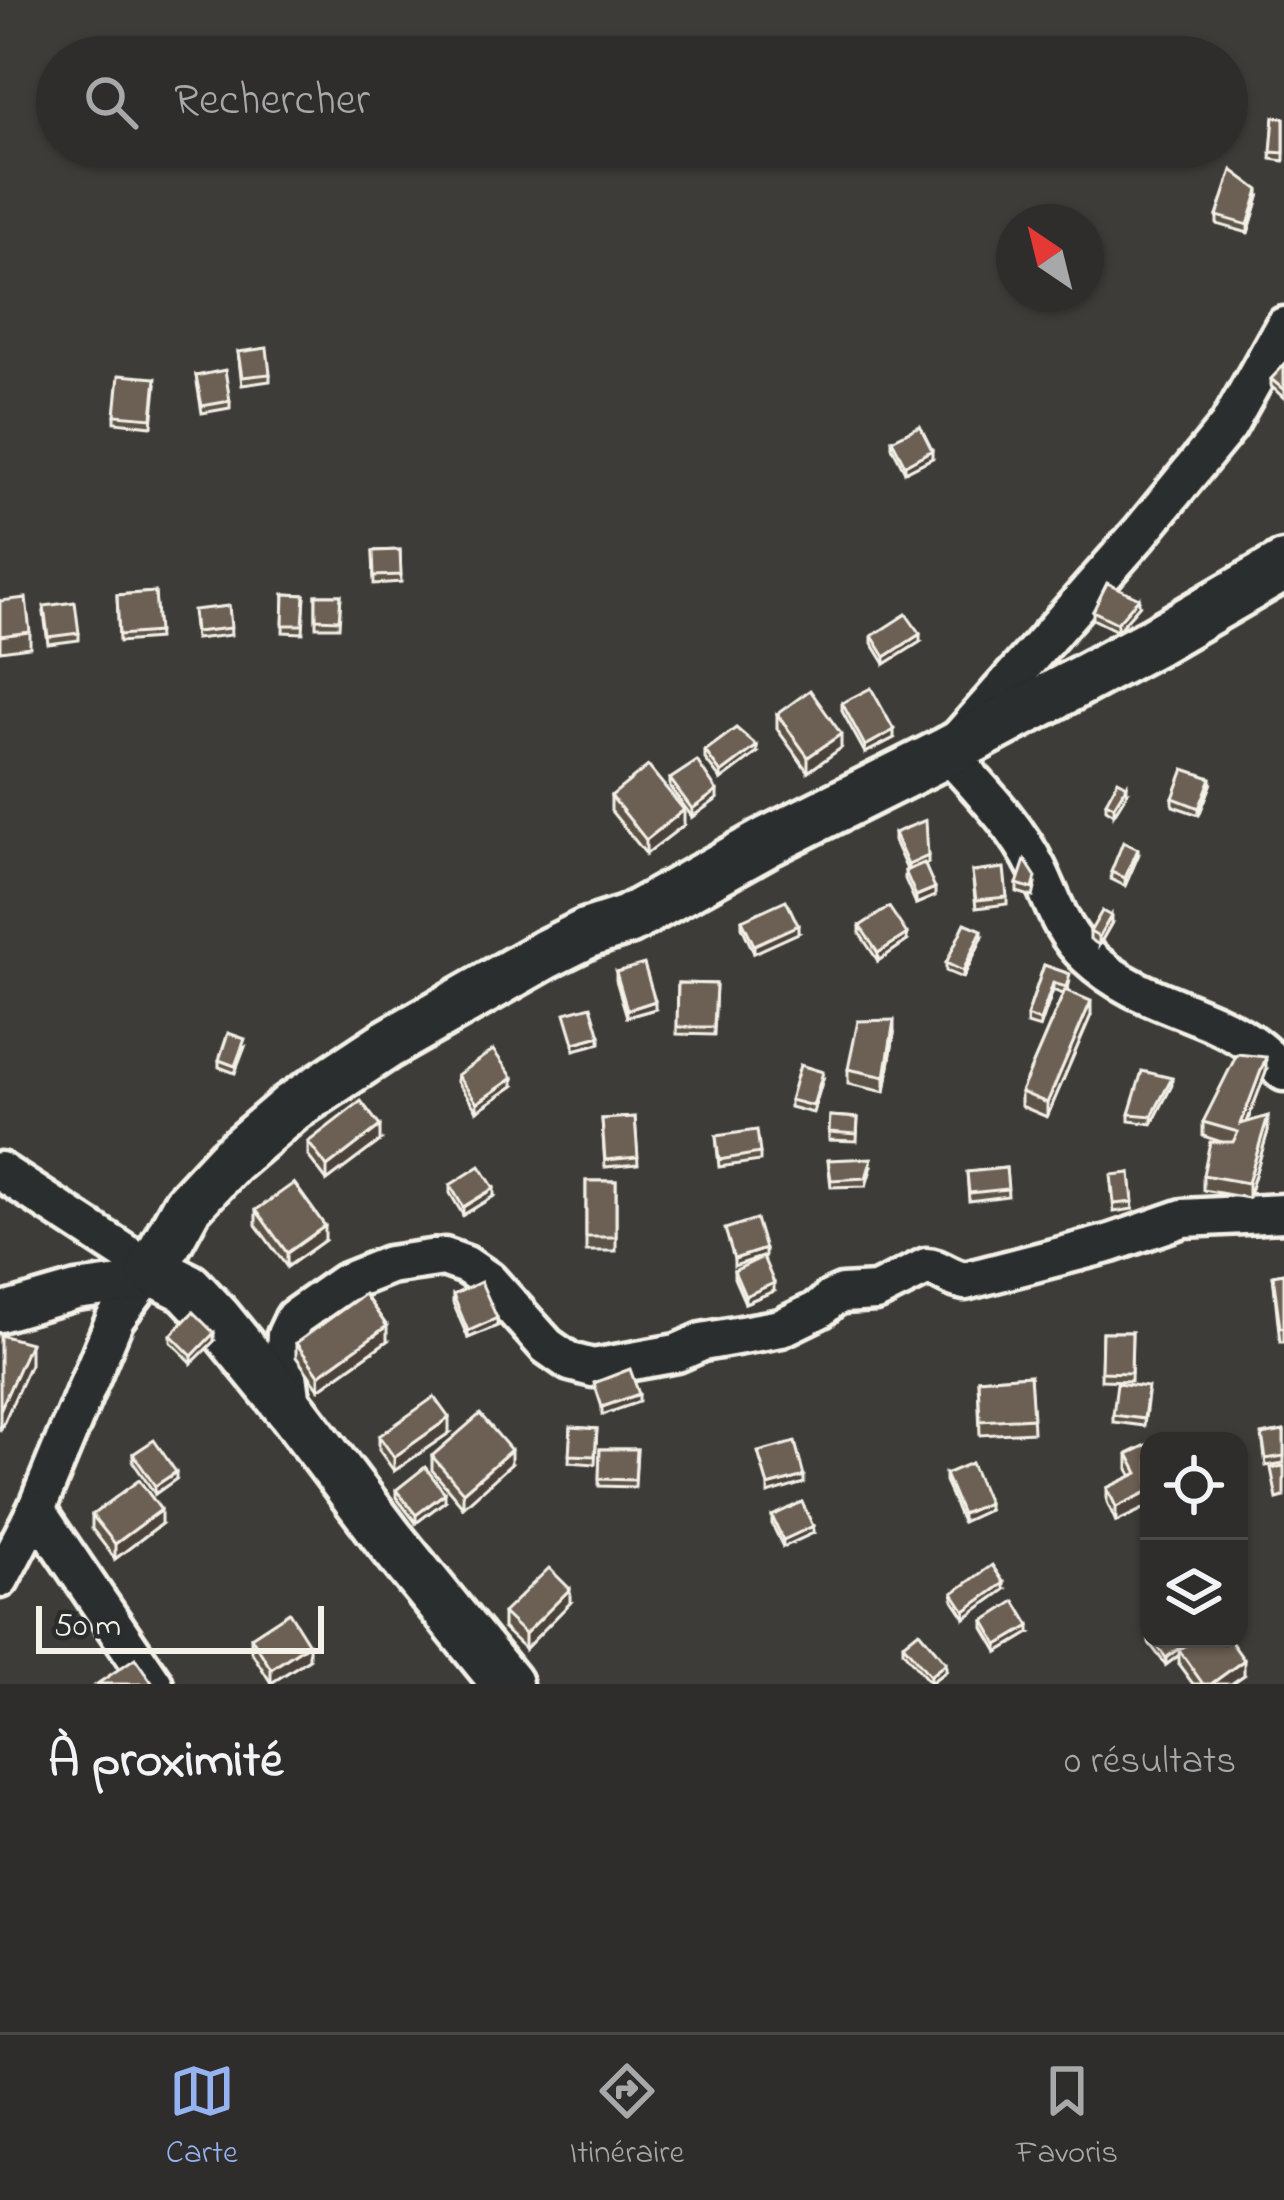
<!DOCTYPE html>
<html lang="fr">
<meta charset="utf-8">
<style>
:root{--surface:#2e2d2b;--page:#363533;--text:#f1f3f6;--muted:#a7a8a9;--line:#494947;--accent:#95b2f1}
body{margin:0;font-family:"Indie Flower",sans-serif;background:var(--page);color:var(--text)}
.controls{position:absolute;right:36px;bottom:36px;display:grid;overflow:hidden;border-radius:24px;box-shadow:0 3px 9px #0004}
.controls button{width:108px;height:108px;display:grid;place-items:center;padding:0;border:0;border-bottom:3px solid var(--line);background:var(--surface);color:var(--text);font:60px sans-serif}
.compass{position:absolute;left:996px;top:204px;width:108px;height:108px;border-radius:50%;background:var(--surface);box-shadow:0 3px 9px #0004;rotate:325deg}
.scale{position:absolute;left:36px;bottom:30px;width:288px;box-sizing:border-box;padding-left:12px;border:6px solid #f4f1e8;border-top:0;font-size:33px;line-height:42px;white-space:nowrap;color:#f4f1e8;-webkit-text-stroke:9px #2a2d2e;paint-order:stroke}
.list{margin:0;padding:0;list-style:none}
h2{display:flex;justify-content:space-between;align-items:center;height:156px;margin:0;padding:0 48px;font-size:51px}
h2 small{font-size:39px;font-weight:400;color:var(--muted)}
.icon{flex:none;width:66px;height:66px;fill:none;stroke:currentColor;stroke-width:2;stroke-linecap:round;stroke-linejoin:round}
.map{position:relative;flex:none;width:1284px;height:1684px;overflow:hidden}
.search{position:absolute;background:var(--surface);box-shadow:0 3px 9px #0004;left:36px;right:36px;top:36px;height:132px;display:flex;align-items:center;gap:30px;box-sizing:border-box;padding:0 42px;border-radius:66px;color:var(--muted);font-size:45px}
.sheet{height:348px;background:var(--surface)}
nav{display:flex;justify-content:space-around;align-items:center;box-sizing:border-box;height:168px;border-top:3px solid var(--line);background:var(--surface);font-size:33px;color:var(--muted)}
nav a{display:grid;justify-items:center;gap:6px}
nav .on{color:var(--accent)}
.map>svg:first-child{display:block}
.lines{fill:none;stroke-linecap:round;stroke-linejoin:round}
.street-casing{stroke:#f4f1e8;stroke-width:45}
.secondary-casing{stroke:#f4f1e8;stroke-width:57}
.street{stroke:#2a2d2e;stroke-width:36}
.secondary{stroke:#2a2d2e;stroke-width:48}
.wall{fill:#5d5247;stroke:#f4f1e8;stroke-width:3}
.shaded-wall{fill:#4c423a;stroke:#f4f1e8;stroke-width:3}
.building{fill:#6c5f53;stroke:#f4f1e8;stroke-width:3}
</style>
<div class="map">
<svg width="1284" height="1684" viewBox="0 0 1284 1684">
<rect width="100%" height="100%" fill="#3e3c39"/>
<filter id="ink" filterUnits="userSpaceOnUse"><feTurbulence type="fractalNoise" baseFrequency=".00833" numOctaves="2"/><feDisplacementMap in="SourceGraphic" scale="24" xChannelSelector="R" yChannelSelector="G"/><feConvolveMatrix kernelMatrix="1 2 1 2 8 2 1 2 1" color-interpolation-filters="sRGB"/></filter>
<g filter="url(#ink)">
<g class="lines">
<defs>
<g id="street">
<path d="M1284 326 1228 426 1140 533 947 752C979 788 1016 825 1037 868 1053 900 1060 931 1087 956 1138 1004 1195 1006 1249 1042 1261 1050 1273 1062 1284 1072"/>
<polyline points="0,1171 152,1270 115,1319 36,1510 0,1579"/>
<polyline points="0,1313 76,1291 143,1282"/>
<path d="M293 1412 285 1353 286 1335 294 1318 344 1283 389 1265 444 1257 466 1265 488 1280 547 1346 570 1362 593 1368 677 1353 702 1342 781 1328 820 1309 831 1299 842 1294 876 1292 926 1267C939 1267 948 1278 965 1281L1111 1243 1183 1218 1284 1213"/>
<polyline points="36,1510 154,1684"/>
</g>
<polyline id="secondary" points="507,1684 389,1539 293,1412 217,1319 188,1288 152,1270 187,1206 229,1161 292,1107 386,1045 546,954 588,933 628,920 769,841 947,752 1155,641 1284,566"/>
</defs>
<use href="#street" class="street-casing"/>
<use href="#secondary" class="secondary-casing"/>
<use href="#street" class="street"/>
<use href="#secondary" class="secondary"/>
</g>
<g class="wall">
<polygon points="1274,117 1284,118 1284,161 1271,159"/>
<polygon points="1259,197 1248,233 1217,224 1217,216"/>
<polygon points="238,352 270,374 270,381 242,385"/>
<polygon points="1284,365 1284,398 1271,386 1271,379"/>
<polygon points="196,376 230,401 230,408 202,413"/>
<polygon points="156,386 152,426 115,422 115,415"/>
<polygon points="892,440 932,458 905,472 892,447"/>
<polygon points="400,550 401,582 374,584 373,551"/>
<polygon points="155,592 158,639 119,642 117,595"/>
<polygon points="284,594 305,595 303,633 283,632"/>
<polygon points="316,595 341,595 339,627 316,627"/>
<polygon points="0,601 30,632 30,647 0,651"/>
<polygon points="229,606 231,635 195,639 193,618"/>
<polygon points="1139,606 1117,631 1093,619 1093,611"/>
<polygon points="44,613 79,633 79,640 48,644"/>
<polygon points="872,636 920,642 885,664 872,643"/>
<polygon points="842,703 894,738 865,753 842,711"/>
<polygon points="777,714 841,748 808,772 777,729"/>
<polygon points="705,751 757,753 721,780 705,759"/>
<polygon points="670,779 717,799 692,817 670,787"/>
<polygon points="1211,785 1199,815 1173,806 1173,798"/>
<polygon points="1127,793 1114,814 1106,809 1106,802"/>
<polygon points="611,796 684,825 646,854 611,811"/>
<polygon points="894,833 928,863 925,865 935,896 916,904 905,879 905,871 907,870 894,841"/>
<polygon points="1138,856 1125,886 1111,879 1111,872"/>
<polygon points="972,872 1007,897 1007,904 976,908"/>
<polygon points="1017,884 1036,884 1033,897 1017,892"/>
<polygon points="742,920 798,933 754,953 742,927"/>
<polygon points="1111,924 1099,945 1090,939 1090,932"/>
<polygon points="860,926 907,941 878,961 860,934"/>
<polygon points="982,938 963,978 946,971 946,963"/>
<polygon points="1044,965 1070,981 1067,991 1091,1015 1047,1117 1021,1106 1021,1092 1063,994 1053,990 1040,1028 1027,1024 1027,1016"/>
<polygon points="616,972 655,1009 627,1017 616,980"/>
<polygon points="678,983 716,984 714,1035 677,1034"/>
<polygon points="894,1034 885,1092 848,1084 848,1069"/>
<polygon points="245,1047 235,1073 219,1067 219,1060"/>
<polygon points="1266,1072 1247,1122 1268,1131 1248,1198 1203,1190 1203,1175 1222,1142 1203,1136 1203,1122"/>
<polygon points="457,1075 513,1086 477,1111 457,1082"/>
<polygon points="823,1079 813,1113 790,1107 790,1100"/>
<polygon points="1172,1085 1152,1124 1129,1121 1129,1114"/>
<polygon points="830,1116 858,1118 857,1141 829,1140"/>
<polygon points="635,1117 638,1164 605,1167 602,1119"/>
<polygon points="716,1136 760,1153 760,1161 719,1167"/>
<polygon points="380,1141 327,1181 308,1156 308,1142"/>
<polygon points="828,1160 872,1166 866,1186 831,1187"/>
<polygon points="1006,1168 1008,1196 969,1201 967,1172"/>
<polygon points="1130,1173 1133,1209 1114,1212 1111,1183"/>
<rect x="586" y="1181" width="30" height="70"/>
<polygon points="450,1185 494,1196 463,1215 450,1193"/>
<polygon points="256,1210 325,1240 287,1267 256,1225"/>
<polygon points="734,1271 774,1291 745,1303 734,1278"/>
<polygon points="1284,1273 1284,1342 1280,1342 1273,1275"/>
<polygon points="453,1295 497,1326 468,1338 453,1303"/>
<polygon points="1102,1332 1132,1332 1131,1381 1101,1380"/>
<polygon points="171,1335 214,1341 192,1363 171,1342"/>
<polygon points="387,1341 319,1389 296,1357 296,1343"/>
<polygon points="1030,1375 1033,1432 980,1435 978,1379"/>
<polygon points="1148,1394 1144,1426 1113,1422 1113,1415"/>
<polygon points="571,1427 597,1429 595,1464 569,1462"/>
<polygon points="1284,1431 1284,1463 1266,1466 1262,1435"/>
<polygon points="449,1433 394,1471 379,1450 379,1436"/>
<polygon points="1149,1444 1149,1506 1116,1522 1107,1502 1107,1488 1132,1476 1128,1469 1128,1454"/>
<polygon points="600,1449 637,1449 635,1487 599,1486"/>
<polygon points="133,1454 176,1479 155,1494 133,1462"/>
<polygon points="432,1456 511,1464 463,1507 432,1470"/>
<polygon points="945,1474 988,1510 962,1522 945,1481"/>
<polygon points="396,1490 445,1501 416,1523 396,1497"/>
<polygon points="92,1515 161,1524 115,1559 92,1529"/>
<polygon points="772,1516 813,1533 783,1547 772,1524"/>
<polygon points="1004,1590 965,1618 953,1600 953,1593"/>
<polygon points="570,1603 525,1649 503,1628 503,1613"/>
<polygon points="984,1621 1030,1633 998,1652 984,1628"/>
<polygon points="251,1637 309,1659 271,1683 251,1651"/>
<polygon points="1149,1639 1178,1639 1183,1647 1244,1675 1231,1684 1193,1684 1179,1665 1179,1655 1166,1665 1149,1643"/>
<polygon points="903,1644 946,1671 930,1683 903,1651"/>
</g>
<g class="shaded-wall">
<polygon points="1259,190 1259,197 1248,233 1248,225"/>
<polygon points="932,450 932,458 905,472 905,465"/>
<polygon points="1139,598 1139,606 1117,631 1117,623"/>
<polygon points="920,634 920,642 885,664 885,657"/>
<polygon points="894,730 894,738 865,753 865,746"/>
<polygon points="841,734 841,748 808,772 808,757"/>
<polygon points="757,746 757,753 721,780 721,773"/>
<polygon points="1211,778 1211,785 1199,815 1199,808"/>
<polygon points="1127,785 1127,793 1114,814 1114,806"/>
<polygon points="717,791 717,799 692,817 692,809"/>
<polygon points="684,810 684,825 646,854 646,840"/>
<polygon points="1138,849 1138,856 1125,886 1125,878"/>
<polygon points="928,856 928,863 908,872 908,865"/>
<polygon points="935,888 935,896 916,904 916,896"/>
<polygon points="1111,916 1111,924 1099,945 1099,937"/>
<polygon points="798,925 798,933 754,953 754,945"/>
<polygon points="982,930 982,938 963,978 963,971"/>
<polygon points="907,934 907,941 878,961 878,953"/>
<polygon points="1053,983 1053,990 1040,1028 1040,1021"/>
<polygon points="655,1001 655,1009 627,1017 627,1010"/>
<polygon points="1091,1001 1091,1015 1047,1117 1047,1103"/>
<polygon points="894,1020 894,1034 885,1092 885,1077"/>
<polygon points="600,1036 600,1043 574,1050 574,1043"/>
<polygon points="1266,1057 1266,1072 1241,1138 1241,1124"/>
<polygon points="513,1078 513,1086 477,1111 477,1103"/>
<polygon points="1172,1078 1172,1085 1152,1124 1152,1116"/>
<polygon points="1268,1116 1268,1131 1248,1198 1248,1183"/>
<polygon points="380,1126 380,1141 327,1181 327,1167"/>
<polygon points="494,1188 494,1196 463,1215 463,1207"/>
<polygon points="325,1226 325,1240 287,1267 287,1253"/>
<polygon points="765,1249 765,1256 734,1266 734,1259"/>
<polygon points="774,1283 774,1291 745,1303 745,1296"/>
<polygon points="497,1318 497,1326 468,1338 468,1331"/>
<polygon points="387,1326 387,1341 319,1389 319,1375"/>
<polygon points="214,1333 214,1341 192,1363 192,1356"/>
<polygon points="30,1343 30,1364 0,1431 0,1410"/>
<polygon points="639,1394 639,1402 602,1415 602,1407"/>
<polygon points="449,1418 449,1433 394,1471 394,1457"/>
<polygon points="511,1450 511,1464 463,1507 463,1492"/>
<polygon points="176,1472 176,1479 155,1494 155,1486"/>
<polygon points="804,1476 804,1483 768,1494 768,1486"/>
<polygon points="1149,1491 1149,1506 1116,1522 1116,1507"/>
<polygon points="445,1493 445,1501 416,1523 416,1515"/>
<polygon points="988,1503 988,1510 962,1522 962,1514"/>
<polygon points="161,1510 161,1524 115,1559 115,1544"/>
<polygon points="813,1526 813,1533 783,1547 783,1540"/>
<polygon points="1004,1583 1004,1590 965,1618 965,1611"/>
<polygon points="570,1589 570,1603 525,1649 525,1634"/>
<polygon points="1030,1626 1030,1633 998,1652 998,1645"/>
<polygon points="309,1644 309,1659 271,1683 271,1669"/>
<polygon points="1183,1645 1179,1650 1179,1655 1166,1665 1166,1658"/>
<polygon points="1244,1660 1244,1675 1231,1684 1211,1684"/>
<polygon points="946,1663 946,1671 930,1683 930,1676"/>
</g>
<g class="building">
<polygon points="1274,117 1284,118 1284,153 1271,152"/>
<polygon points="1232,170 1259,190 1248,225 1217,216"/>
<polygon points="267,348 270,374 242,377 238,352"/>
<polygon points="1284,365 1284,390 1271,379"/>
<polygon points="225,370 230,401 202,406 196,376"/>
<polygon points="119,375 156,378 152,418 115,415"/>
<polygon points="920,426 932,450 905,465 892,440"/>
<polygon points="400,550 401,575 374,576 373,551"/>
<polygon points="1107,583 1139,598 1117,623 1093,611"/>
<polygon points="155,592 158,632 119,635 117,595"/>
<polygon points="284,594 305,595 303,625 283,625"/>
<polygon points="316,595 341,595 339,620 316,619"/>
<polygon points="26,598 30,632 0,636 0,601"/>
<polygon points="75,602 79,633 48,637 44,606"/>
<polygon points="229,606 231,628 195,632 193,610"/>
<polygon points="906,614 920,634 885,657 872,636"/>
<polygon points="871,688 894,730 865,746 842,703"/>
<polygon points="810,690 841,734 808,757 777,714"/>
<polygon points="736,728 757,746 721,773 705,751"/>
<polygon points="697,761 717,791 692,809 670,779"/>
<polygon points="648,766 684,810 646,840 611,796"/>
<polygon points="1184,769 1211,778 1199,808 1173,798"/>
<polygon points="1118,780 1127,785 1114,806 1106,802"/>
<polygon points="926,820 928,856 908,865 894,833"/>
<polygon points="1123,842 1138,849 1125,878 1111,872"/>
<polygon points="1025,860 1036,877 1033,889 1017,884"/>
<polygon points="924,863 935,888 916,896 905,871"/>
<polygon points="1004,868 1007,897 976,900 972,872"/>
<polygon points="786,900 798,925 754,945 742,920"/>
<polygon points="889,907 907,934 878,953 860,926"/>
<polygon points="1102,911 1111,916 1099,937 1090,932"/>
<polygon points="965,923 982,930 963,971 946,963"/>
<polygon points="644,964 655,1001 627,1010 616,972"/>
<polygon points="1044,965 1070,974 1066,987 1053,983 1040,1021 1027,1016"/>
<polygon points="678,983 716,984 714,1027 677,1027"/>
<polygon points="1065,990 1091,1001 1047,1103 1021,1092"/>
<polygon points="591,1006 600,1036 574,1043 565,1013"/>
<polygon points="894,1020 885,1077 848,1069 858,1021"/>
<polygon points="228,1033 245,1039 235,1066 219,1060"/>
<polygon points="493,1050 513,1078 477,1103 457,1075"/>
<polygon points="1237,1054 1266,1057 1241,1124 1268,1116 1248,1183 1203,1175 1210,1142 1233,1142 1238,1132 1203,1122"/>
<polygon points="800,1065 823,1072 813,1106 790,1100"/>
<polygon points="1142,1071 1172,1078 1152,1116 1129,1114"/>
<polygon points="361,1101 380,1126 327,1167 308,1142"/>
<polygon points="830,1116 858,1118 857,1134 829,1132"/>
<polygon points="635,1117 638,1157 605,1160 602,1119"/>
<polygon points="757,1130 760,1153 719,1160 716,1136"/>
<polygon points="872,1158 866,1178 831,1180 828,1160"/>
<polygon points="480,1166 494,1188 463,1207 450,1185"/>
<polygon points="1006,1168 1008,1189 969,1193 967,1172"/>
<polygon points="1130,1173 1133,1202 1114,1204 1111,1175"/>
<rect x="586" y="1181" width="30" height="56"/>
<polygon points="294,1183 325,1226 287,1253 256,1210"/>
<polygon points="756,1219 765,1249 734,1259 725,1229"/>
<polygon points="763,1257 774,1283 745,1296 734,1271"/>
<polygon points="1284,1273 1284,1327 1280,1328 1273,1275"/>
<polygon points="481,1282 497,1318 468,1331 453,1295"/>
<polygon points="364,1294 387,1326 319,1375 296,1343"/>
<polygon points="193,1312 214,1333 192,1356 171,1335"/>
<polygon points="1102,1332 1132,1332 1131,1373 1101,1372"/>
<polygon points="0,1335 30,1343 0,1410"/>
<polygon points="630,1369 639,1394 602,1407 594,1383"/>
<polygon points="1030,1375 1033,1418 980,1421 978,1379"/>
<polygon points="1117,1383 1148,1387 1144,1419 1113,1415"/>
<polygon points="434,1397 449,1418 394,1457 379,1436"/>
<polygon points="480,1414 511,1450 463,1492 432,1456"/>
<polygon points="571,1427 597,1429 595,1456 569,1455"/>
<polygon points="1284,1431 1284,1456 1266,1459 1262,1435"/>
<polygon points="154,1440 176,1472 155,1486 133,1454"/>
<polygon points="795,1442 804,1476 768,1486 758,1452"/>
<polygon points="1149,1444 1149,1491 1116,1507 1107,1488 1138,1473 1128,1454"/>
<polygon points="600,1449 637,1449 635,1480 599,1479"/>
<polygon points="971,1463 988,1503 962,1514 945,1474"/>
<polygon points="1284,1466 1284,1497 1277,1499 1271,1468"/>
<polygon points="425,1467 445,1493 416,1515 396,1490"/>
<polygon points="139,1480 161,1510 115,1544 92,1515"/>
<polygon points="802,1502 813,1526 783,1540 772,1516"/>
<polygon points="992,1565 1004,1583 965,1611 953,1593"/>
<polygon points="549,1568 570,1589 525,1634 503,1613"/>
<polygon points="1015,1601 1030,1626 998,1645 984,1621"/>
<polygon points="289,1612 309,1644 271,1669 251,1637"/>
<polygon points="919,1631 946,1663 930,1676 903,1644"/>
<polygon points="1152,1639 1178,1639 1183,1645 1166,1658"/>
<polygon points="1195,1639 1229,1639 1244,1660 1211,1684 1203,1684 1179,1650"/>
<polygon points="135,1658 153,1684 97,1684"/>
</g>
</g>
</svg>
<div class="controls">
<button><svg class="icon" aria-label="locate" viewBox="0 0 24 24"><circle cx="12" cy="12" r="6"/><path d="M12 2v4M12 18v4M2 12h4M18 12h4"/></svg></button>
<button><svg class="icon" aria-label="layers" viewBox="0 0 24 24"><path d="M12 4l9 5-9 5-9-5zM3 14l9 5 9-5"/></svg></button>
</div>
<svg class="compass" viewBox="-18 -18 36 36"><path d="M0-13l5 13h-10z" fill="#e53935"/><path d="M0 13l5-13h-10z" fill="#a7a8a9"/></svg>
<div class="scale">50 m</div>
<div class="search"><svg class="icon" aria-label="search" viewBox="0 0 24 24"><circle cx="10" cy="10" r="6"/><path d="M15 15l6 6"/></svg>Rechercher</div>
</div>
<section class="sheet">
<h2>À proximité<small>0 résultats</small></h2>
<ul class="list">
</ul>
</section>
<nav>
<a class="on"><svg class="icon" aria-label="map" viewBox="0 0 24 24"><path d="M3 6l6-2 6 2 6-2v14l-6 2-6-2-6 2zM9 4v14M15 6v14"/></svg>Carte</a>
<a><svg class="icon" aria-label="directions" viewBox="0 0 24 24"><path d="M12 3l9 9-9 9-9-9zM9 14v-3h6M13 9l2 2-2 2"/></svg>Itinéraire</a>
<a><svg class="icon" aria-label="saved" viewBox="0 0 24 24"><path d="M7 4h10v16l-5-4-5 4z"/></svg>Favoris</a>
</nav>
